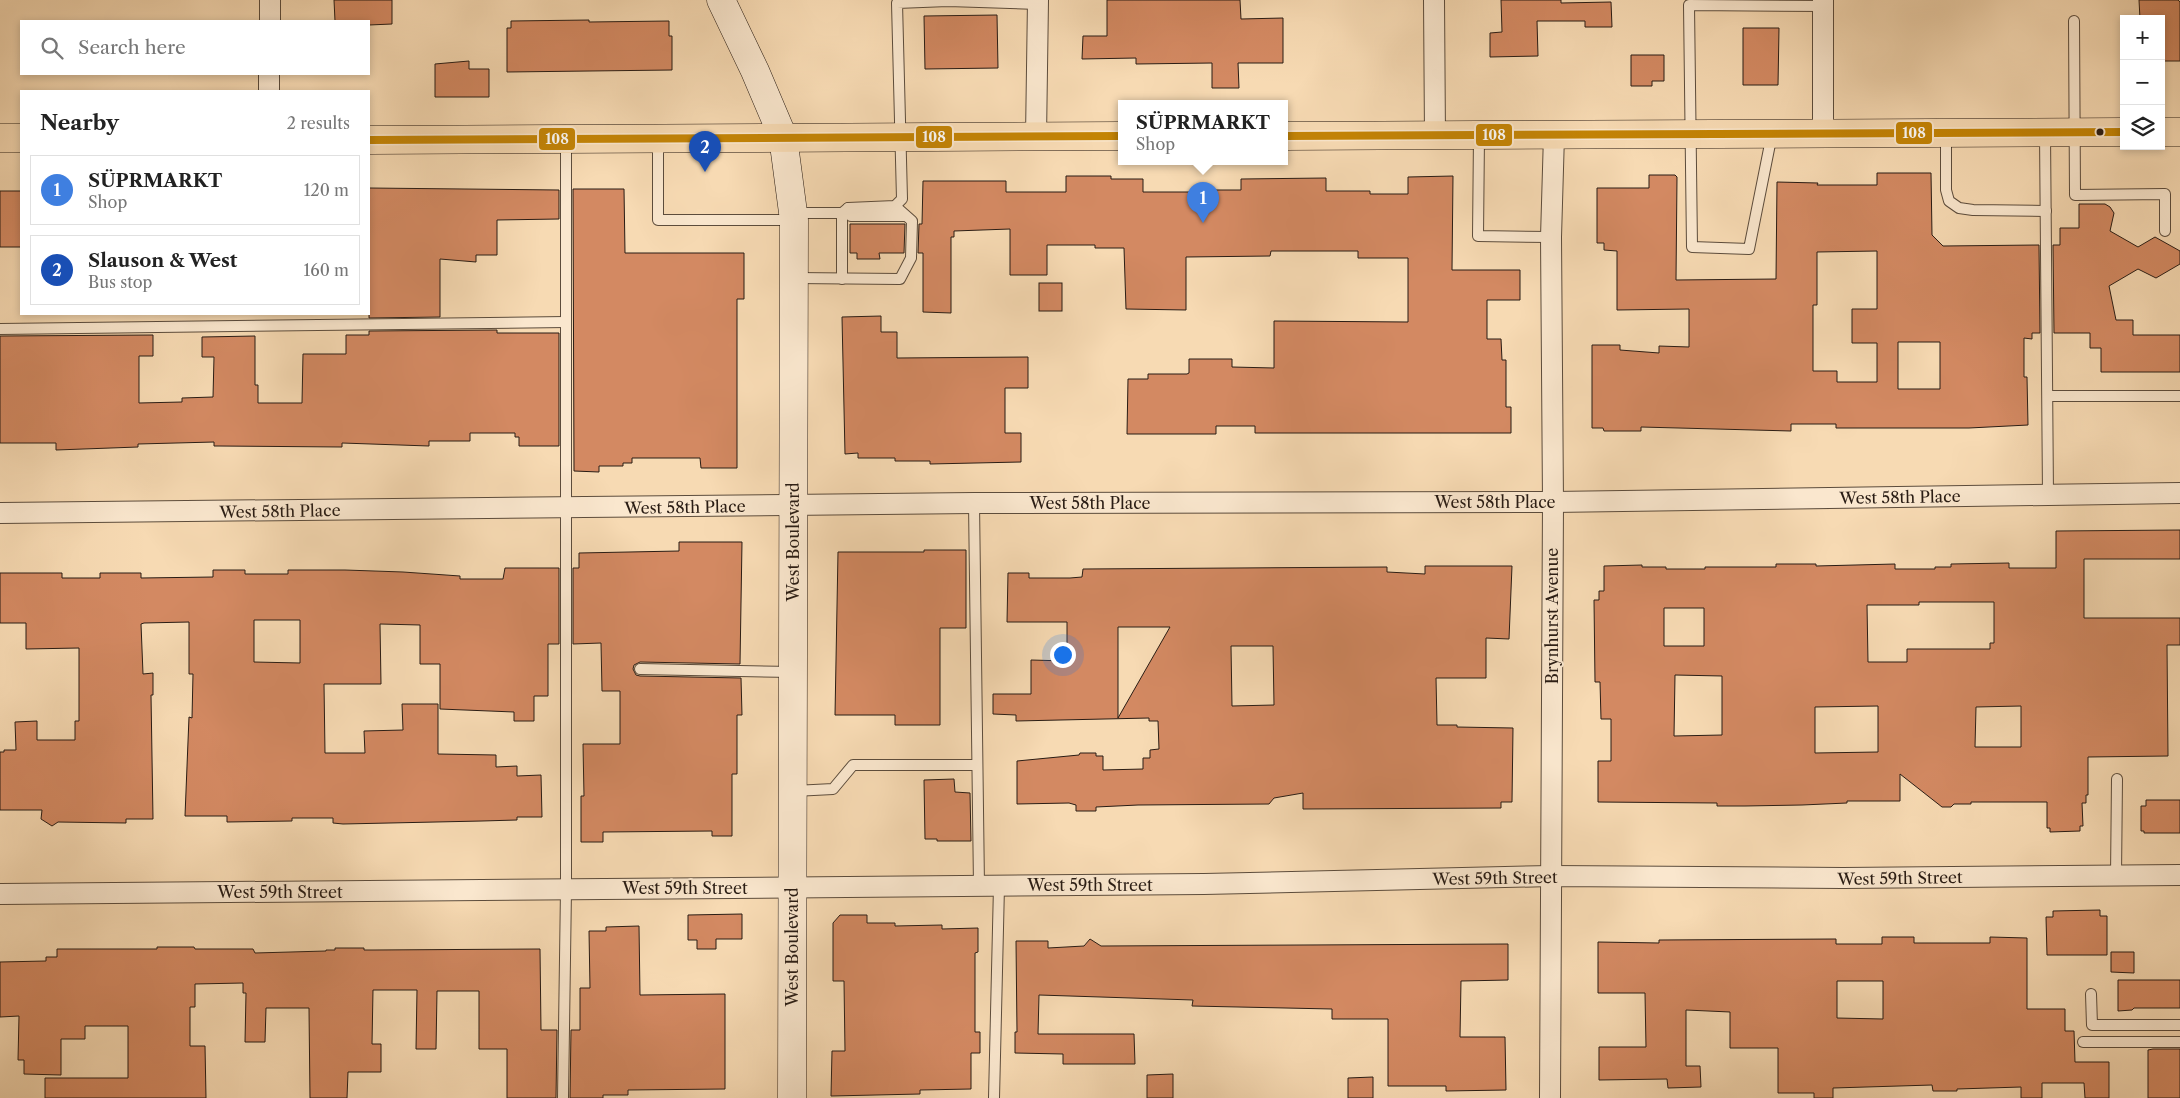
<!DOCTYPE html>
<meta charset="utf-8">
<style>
:root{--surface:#fff;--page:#f2f2f2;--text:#222;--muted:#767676;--line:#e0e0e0;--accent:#2563eb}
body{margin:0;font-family:"Libre Caslon Text",serif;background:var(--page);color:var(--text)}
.controls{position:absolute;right:15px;top:15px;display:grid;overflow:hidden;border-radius:0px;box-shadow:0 2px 8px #0003}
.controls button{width:45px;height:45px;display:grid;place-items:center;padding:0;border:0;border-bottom:1px solid var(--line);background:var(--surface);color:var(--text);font:25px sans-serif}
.you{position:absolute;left:1062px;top:654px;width:18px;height:18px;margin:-12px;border:4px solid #fff;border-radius:50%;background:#1a73e8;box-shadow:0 0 0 8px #1a73e833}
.badge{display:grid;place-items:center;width:32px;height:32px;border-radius:50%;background:var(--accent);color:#fff;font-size:16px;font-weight:700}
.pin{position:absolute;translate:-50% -41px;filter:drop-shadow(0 1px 2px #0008)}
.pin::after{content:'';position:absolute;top:26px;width:18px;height:15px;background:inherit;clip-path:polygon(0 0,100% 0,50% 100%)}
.popup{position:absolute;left:1118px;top:100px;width:170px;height:65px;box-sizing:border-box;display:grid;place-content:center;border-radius:0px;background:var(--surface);filter:drop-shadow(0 1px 4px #0005);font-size:16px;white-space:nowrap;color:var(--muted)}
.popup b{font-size:19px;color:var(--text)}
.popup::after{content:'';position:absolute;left:50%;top:100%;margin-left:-10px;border:10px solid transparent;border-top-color:var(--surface)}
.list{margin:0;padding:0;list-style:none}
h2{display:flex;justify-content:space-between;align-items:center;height:65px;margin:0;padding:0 20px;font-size:21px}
h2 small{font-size:16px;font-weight:400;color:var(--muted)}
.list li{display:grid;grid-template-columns:32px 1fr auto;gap:15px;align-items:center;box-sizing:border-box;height:70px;margin:0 10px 10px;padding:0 10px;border:1px solid var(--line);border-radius:0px}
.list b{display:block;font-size:19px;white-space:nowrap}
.list p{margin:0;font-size:16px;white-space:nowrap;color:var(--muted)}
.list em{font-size:16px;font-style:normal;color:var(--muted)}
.icon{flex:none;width:28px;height:28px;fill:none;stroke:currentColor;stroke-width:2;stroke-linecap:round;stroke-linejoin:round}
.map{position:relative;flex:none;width:2180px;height:1098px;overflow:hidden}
.search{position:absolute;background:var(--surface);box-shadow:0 2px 8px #0003;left:20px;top:20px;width:350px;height:55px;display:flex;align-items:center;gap:12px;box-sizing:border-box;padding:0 18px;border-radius:0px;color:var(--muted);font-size:19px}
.panel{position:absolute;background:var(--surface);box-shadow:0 2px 8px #0003;left:20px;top:90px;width:350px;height:225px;border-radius:0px}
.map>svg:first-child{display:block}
.building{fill:#d38962;stroke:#291c14;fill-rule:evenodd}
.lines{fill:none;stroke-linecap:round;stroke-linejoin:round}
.lane-casing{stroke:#5c4c3c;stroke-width:12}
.street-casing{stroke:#5c4c3c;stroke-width:22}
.secondary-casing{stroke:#291c14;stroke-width:29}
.primary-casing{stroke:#291c14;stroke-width:29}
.lane{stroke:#fae7ce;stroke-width:10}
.street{stroke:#fae7ce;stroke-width:20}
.secondary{stroke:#fae7ce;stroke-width:28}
.primary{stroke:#f7dab3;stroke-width:28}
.bus-1-casing{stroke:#fae7ce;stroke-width:11}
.bus-1{stroke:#c48405;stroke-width:8}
.bus-dot{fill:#291c14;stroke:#fae7ce;stroke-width:2}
.labels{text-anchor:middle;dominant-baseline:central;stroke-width:4;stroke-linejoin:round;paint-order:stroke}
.street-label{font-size:16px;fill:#291c14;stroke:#fae7ce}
.line-badge{stroke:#fae7ce;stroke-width:2}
.badge-label{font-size:14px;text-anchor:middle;font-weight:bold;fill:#fff}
</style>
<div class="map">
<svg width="2180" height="1098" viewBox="0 0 2180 1098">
<rect width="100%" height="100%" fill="#f7dab3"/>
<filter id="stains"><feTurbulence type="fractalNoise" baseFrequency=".004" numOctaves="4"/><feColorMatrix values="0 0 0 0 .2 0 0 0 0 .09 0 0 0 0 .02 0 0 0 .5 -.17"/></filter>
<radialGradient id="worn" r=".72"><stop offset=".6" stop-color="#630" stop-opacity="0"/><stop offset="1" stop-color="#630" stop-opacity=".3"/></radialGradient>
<g class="building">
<polygon points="334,0 392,0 392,24 369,25 369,21 335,21"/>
<polygon points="1107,0 1240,0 1241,19 1283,18 1283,63 1238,63 1239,88 1212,88 1212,63 1136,64 1136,58 1082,59 1083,36 1107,36"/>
<polygon points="1501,0 1561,0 1561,3 1611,2 1612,27 1585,27 1585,21 1537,21 1538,56 1490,57 1490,33 1502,32"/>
<polygon points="2139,0 2178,0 2180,2 2180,61 2161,61 2161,19 2140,19"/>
<polygon points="997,15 998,68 925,69 924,16"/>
<polygon points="589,20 589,22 669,21 669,36 672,36 672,70 507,72 507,28 511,28 511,21"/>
<polygon points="1743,28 1779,28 1778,85 1743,85"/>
<polygon points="1631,55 1664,55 1664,81 1652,81 1652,86 1631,86"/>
<polygon points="469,61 469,69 489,69 489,97 435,97 435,64"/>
<path d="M1877 173H1931L1932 235 1943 246 2039 245 2040 333H2032V339L2024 338V377H2027L2028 425 1969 428H1836V424H1791V431L1641 427V431H1604L1603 428H1592V345H1620V350L1659 353V346L1689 347V309L1617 310V251L1604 250V243H1597V188H1649V175H1675L1677 177 1676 280 1776 279 1777 182 1818 183 1817 185H1877ZM1877 251V309H1852V343H1877V382H1837V371H1813V305H1817V252ZM1898 342H1940V389H1898Z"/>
<polygon points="1066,176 1111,176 1111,179 1143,179 1143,192 1192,192 1192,190 1241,190 1241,179 1326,178 1326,191 1370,191 1370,194 1408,194 1408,177 1453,176 1452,270 1520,270 1520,300 1487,300 1487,339 1501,339 1502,360 1506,360 1506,407 1511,407 1511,433 1255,433 1255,426 1216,426 1216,434 1127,434 1128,379 1148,379 1148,374 1187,374 1189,373 1189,359 1232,359 1232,367 1274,368 1274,321 1408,322 1408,258 1358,258 1358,251 1271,251 1270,256 1186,257 1186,310 1126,309 1124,248 1095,248 1095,245 1047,245 1047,275 1010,275 1010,229 954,231 954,237 951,237 951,313 923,312 923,253 918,253 919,224 922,224 923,181 1006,181 1006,192 1066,192"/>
<polygon points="369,188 559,190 559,219 497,220 497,255 476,255 476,262 440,259 440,317 369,318"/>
<polygon points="573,189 624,189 625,253 744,253 744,299 737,299 737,468 701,468 700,458 632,458 632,463 623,463 623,466 599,466 599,472 574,471"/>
<rect x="0" y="191" width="21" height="56"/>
<polygon points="2079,204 2105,204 2110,207 2114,213 2110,231 2138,247 2155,237 2180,251 2180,264 2156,278 2138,269 2109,286 2116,320 2133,320 2133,335 2180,335 2180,372 2101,372 2101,348 2090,348 2090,333 2054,333 2053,245 2060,245 2060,228 2079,228"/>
<polygon points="850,224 905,224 904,253 879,253 880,259 857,259 857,253 850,253"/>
<rect x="1039" y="283" width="23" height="28"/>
<polygon points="881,316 881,332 897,332 897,358 1028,357 1028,388 1005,388 1005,433 1021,433 1021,462 930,464 930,461 895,461 895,458 858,458 858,453 845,454 842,317"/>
<polygon points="497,330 497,333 559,333 559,446 519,446 519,437 515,437 515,433 470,433 470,441 429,441 429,446 342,443 342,447 219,446 214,446 214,442 138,444 138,447 56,450 56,443 0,443 0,336 153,335 153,356 139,356 139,403 182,402 182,398 213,397 214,357 202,357 202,337 255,336 255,385 258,385 258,403 302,403 303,354 346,354 346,335 369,335 369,331"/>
<path d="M2180 530V559H2084V618H2180V645H2167L2168 756 2088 757V795H2086V803H2082L2083 826H2080V831L2050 832V828H2047V802H1971V804H1954L1951 807H1942L1900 774V801H1847V803L1802 805 1745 806H1717V803L1598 802V761H1611V719H1601L1600 682H1595L1594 600H1599V591H1604V566L1642 565V567H1666V569H1705V567H1776V564H1816V566L1895 564V569H1935V567H1951V564L2009 563V568H2056V531ZM1919 602H1994V643H1990V649H1907V662H1868L1867 605H1919ZM1664 608H1704V646H1664ZM1675 675 1722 676V735L1674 736ZM1878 706V752L1815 753V707ZM2021 706V747H1975L1976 707Z"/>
<polygon points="679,542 742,542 740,664 640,662 634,665 633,669 636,675 640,676 741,678 742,715 737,715 737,774 732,774 732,836 712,836 712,831 603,832 603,842 581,842 581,796 584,796 583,744 620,744 620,691 602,691 601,643 573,644 573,568 579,568 579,553 679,551"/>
<polygon points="924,550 966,550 966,628 940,628 940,725 895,725 895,715 835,715 838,552 924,552"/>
<path d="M1425 566H1512L1509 639 1486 638V678H1436L1437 725H1457V727L1513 728 1512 802H1501V808L1303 809V793L1274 798 1269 804 1138 805 1096 807V811H1076V805L1069 803 1017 804V761L1079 755 1080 753H1096V756H1103V770L1143 769V758H1150V750L1159 749 1158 721H1149V718L1016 721V715L993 714V694H1031V660L1067 661V622H1007L1008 573H1029V578H1070L1082 577 1083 569 1387 567V572L1425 574ZM1118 627H1170L1118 718ZM1231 646H1273L1274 705 1232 706Z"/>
<path d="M505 568H559V644H548V696H534V721H514V712L440 709V664H420V625L380 624 381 684H324L325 753H365L364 731 403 730 402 704H438V754L496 755V767L517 766V776L541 775 542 817H517V820L482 821 343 824 333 823V818H292V821L227 822V816H185L189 717 192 718 193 674H189V622L144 623 141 624 143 674 153 673V695H151L153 819H126V823L58 822 52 826 41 819 42 810H0V752H4V750H16L15 722 37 721V740H75V721H79V648L26 649V623H0V573H62V578H100V573H141V578L213 577V570H245V574H288V570H345L403 572 460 576V579H503ZM254 620H300V663L254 662Z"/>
<polygon points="954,779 955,792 970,793 971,841 937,841 937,839 925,839 924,780"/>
<polygon points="2146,800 2180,800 2180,833 2144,833 2144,831 2141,831 2141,806 2146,806"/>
<polygon points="2100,910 2100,916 2107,916 2107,955 2047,955 2046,917 2053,917 2053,911"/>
<polygon points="742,914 742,939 716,939 716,949 697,949 697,940 688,940 688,915"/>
<polygon points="840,915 867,915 867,923 895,923 895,926 942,925 942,929 978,928 978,952 975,953 975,1032 980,1032 980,1053 971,1053 971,1089 920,1090 920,1094 831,1096 832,1051 845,1051 844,981 833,981 833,923"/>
<polygon points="639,926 640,995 725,994 725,1089 628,1090 628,1095 603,1095 603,1098 570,1098 571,1030 580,1030 580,988 590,988 589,931 606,931 606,927"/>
<path d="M1882 937H1914V943H1990V937L2027 938V1009H2065V1031H2074L2075 1062H2109V1098H2085L2084 1083H2042V1098H2021V1087L1957 1089V1091H1933L1932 1085 1833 1088V1098H1814V1093H1778V1048H1730V1012L1686 1010V1066H1700L1701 1087 1668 1088 1667 1079 1599 1080V1047H1646L1645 993H1598V942L1659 943V940L1836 939V944H1882ZM1837 981H1883V1019L1837 1018Z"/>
<polygon points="1090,939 1101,946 1508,944 1508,980 1461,981 1460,1037 1505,1037 1506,1090 1446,1091 1446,1086 1388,1086 1388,1019 1332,1019 1332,1009 1192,1006 1193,1000 1039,995 1038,1034 1134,1034 1135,1064 1063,1064 1063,1054 1015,1053 1015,1032 1017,1032 1016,941 1048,941 1048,948 1084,946"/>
<polygon points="157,947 194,947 195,949 253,949 255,953 326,951 326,950 335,950 335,948 364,948 364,950 373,950 540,949 541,1030 557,1030 556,1098 507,1098 507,1049 479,1049 479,991 437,991 436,1049 416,1049 417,990 373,990 372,1044 381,1044 381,1072 348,1072 347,1098 310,1098 309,1008 266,1008 265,1042 245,1042 246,993 243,993 243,983 195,984 195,1007 190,1007 190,1046 205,1046 206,1098 45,1098 45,1078 128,1078 128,1026 85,1026 85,1039 61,1039 61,1075 24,1074 24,1060 18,1060 19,1016 0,1017 0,962 46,961 46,957 57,957 57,949 157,949"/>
<polygon points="2111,952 2134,952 2134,973 2111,972"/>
<polygon points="2118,980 2180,980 2180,1008 2134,1008 2132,1010 2118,1011"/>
<polygon points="2153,1049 2180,1049 2180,1098 2148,1098 2148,1050"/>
<polygon points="1173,1074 1173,1098 1147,1098 1147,1075"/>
<polygon points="1373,1077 1373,1098 1348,1098 1348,1078"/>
</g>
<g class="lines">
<defs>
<g id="lane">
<polyline points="2074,21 2075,195 2165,194 2165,231"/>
<polyline points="2045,133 2048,494"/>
<polyline points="1772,134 1749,249 1692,247 1689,5 1823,6"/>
<polyline points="1946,135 1946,190 1949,201 1959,208 1973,210 2046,211"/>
<polyline points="1479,136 1478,236 1551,237"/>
<polyline points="658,139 658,220 793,220"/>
<polyline points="848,208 851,216 904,216"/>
<polyline points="794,213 842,213 848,208 895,206 902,199 897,3 948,1 1038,4"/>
<polyline points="842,213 842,279"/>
<polyline points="795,278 900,279 911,258 912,221 895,206"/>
<polyline points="0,329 566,322"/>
<polyline points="2048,396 2180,396"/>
<polyline points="974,503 979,886"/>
<polyline points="640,669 793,672"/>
<polyline points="794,791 833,789 853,765 977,765"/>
<polyline points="2116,876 2117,779"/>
<polyline points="2091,994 2092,1025 2180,1025"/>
<polyline points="2083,1042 2180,1042"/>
<polyline points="563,1098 566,889 566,140"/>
<polyline points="994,1098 999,886"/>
</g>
<g id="street">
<polyline points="1434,0 1435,136"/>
<polyline points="270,21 270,0"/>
<polyline points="269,91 269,74"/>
<polyline points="1823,133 1823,0"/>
<polyline points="1036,137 1038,0"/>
<polyline points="0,513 974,503 1553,502 2180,493"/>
<polyline points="0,894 1204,884 1551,876 1843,878 2180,875"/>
<polyline points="1550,1098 1553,502 1551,237 1554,135"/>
</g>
<polyline id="secondary" points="721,0 755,71 783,137 794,220 792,1098"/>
<g id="primary">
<polyline points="2161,132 2180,132"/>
<polyline points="1284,136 2124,132"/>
<polyline points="0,138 21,138"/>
<polyline points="369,140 1122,136"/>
</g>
</defs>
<use href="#lane" class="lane-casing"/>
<use href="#street" class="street-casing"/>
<use href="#secondary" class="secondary-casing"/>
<use href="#primary" class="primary-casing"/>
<use href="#lane" class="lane"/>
<use href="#street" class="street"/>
<use href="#secondary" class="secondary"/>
<use href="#primary" class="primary"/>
<defs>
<g id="bus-1">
<polyline points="1284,136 2124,132"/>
<polyline points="369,140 1122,136"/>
</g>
</defs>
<use href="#bus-1" class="bus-1-casing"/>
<use href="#bus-1" class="bus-1"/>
</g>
<circle class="bus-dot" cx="2100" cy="132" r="4.5"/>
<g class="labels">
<g class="street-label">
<text transform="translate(1900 497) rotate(-1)">West 58th Place</text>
<text x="1495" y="502">West 58th Place</text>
<text x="1090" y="503">West 58th Place</text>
<text transform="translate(685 507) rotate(-1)">West 58th Place</text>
<text transform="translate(280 511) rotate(-1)">West 58th Place</text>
<text transform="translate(793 542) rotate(-90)">West Boulevard</text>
<text transform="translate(1552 616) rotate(-90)">Brynhurst Avenue</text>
<text transform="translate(1495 878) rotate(-1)">West 59th Street</text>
<text transform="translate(1900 878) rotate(-1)">West 59th Street</text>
<text x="1090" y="885">West 59th Street</text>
<text x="685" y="888">West 59th Street</text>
<text x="280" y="892">West 59th Street</text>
<text transform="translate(792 947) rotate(-90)">West Boulevard</text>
</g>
</g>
<g class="line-badge">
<rect x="1895" y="121" width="38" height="24" rx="5" fill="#c48405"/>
<rect x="1475" y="123" width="38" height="24" rx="5" fill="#c48405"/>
<rect x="915" y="125" width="38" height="24" rx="5" fill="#c48405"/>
<rect x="538" y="127" width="38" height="24" rx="5" fill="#c48405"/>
</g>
<g class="badge-label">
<text x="1914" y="138">108</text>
<text x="1494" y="140">108</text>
<text x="934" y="142">108</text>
<text x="557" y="144">108</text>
</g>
<rect width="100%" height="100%" filter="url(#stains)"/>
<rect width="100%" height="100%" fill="url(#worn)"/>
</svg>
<div class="controls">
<button>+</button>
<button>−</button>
<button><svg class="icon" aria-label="layers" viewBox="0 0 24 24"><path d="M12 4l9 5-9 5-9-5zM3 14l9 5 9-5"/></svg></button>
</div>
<div class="you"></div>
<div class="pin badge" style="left:1203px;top:223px;background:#3f7fe0">1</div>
<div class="popup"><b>SÜPRMARKT</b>Shop</div>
<div class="pin badge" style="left:705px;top:172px;background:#1a4fb4">2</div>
<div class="search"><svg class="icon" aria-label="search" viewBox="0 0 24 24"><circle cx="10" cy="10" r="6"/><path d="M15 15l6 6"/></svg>Search here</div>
<section class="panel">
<h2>Nearby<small>2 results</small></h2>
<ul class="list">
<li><span class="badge" style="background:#3f7fe0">1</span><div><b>SÜPRMARKT</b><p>Shop</p></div><em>120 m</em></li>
<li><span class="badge" style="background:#1a4fb4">2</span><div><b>Slauson &amp; West</b><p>Bus stop</p></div><em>160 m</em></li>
</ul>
</section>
</div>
